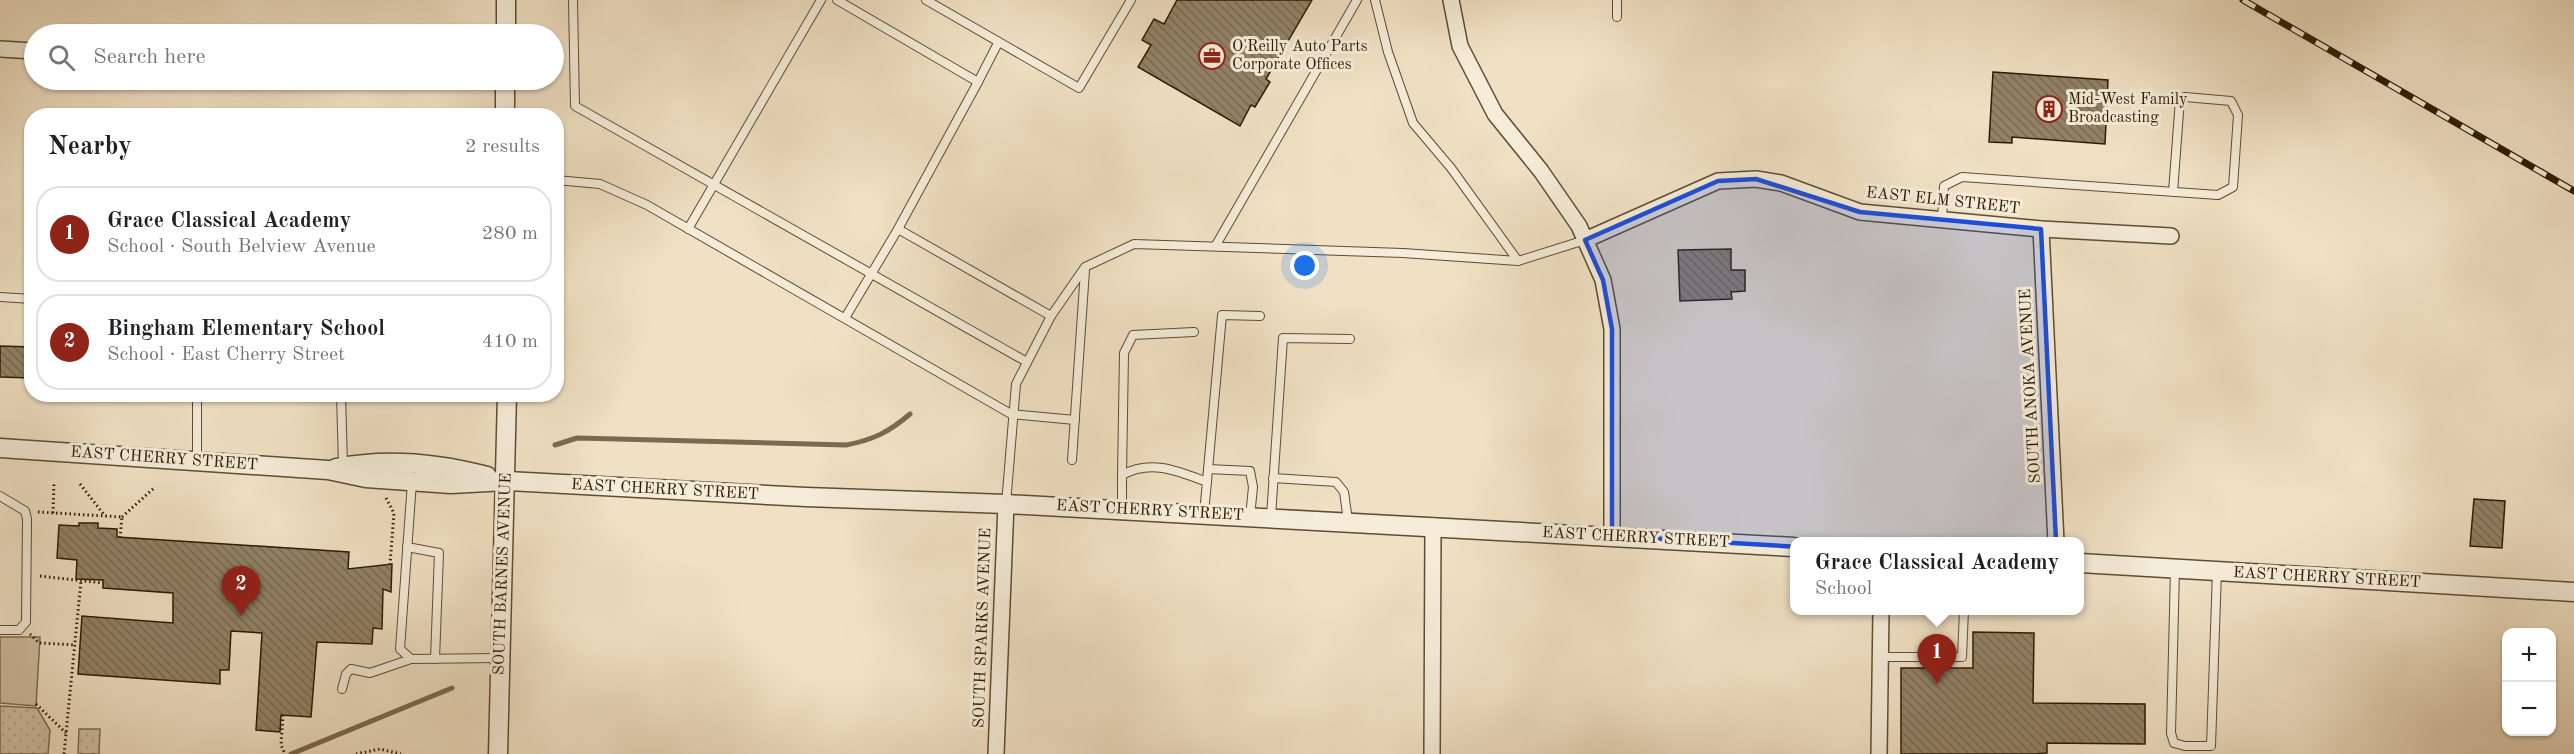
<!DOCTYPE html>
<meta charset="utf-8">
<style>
:root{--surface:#fff;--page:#f6f6f6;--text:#202124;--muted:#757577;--line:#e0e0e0;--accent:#8f2418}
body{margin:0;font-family:"Old Standard TT",serif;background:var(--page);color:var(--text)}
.controls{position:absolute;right:18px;bottom:18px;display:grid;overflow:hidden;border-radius:12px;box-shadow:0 2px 4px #0004}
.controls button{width:54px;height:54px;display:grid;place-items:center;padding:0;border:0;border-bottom:2px solid var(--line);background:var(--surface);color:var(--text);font:30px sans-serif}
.you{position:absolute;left:1305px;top:266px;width:21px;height:21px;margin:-15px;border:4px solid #fff;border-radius:50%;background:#1a73e8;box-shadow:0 0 0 9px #1a73e833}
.badge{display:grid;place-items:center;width:39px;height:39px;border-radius:50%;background:var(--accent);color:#fff;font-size:20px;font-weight:700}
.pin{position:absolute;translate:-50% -50px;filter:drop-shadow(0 2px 3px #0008)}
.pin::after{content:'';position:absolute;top:32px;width:21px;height:18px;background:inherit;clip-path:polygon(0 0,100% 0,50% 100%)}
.popup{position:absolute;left:1790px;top:537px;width:294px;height:78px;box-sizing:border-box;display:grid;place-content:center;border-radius:12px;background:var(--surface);filter:drop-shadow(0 2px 4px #0005);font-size:20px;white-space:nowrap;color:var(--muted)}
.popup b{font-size:22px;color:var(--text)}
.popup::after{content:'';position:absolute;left:50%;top:100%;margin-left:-12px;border:12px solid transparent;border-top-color:var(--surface)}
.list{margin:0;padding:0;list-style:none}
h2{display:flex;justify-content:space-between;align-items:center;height:78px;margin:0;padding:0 24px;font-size:26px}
h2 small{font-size:20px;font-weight:400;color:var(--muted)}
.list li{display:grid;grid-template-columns:39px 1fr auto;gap:18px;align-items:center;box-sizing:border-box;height:96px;margin:0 12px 12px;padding:0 12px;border:2px solid var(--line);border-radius:24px}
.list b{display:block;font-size:22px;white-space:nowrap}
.list p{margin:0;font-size:20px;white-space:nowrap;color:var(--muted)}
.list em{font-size:20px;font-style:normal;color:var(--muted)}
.icon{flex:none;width:33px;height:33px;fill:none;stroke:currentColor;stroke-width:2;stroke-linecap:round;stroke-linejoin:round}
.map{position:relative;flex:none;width:2574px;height:754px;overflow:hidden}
.search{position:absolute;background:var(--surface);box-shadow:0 2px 4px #0004;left:24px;top:24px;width:540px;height:66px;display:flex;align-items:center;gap:15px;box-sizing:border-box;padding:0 21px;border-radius:33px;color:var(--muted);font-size:22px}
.panel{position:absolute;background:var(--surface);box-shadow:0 2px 4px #0004;left:24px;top:108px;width:540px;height:294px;border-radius:24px}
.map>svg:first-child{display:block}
.green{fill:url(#green-dots);stroke:#7e6d53;stroke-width:1.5}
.pitch{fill:#cfbfa3;stroke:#7e6d53;stroke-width:1.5}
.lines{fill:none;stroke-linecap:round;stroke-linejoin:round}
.stream{stroke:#7a6a4f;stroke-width:5}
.building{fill:url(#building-back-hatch);stroke:#2d1b03;stroke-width:1.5}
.service-casing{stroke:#5e4c33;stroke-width:10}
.minor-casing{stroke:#5e4c33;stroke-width:18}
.tertiary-casing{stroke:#5e4c33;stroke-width:21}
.path{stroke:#2d1b03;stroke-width:3;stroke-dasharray:1.5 3;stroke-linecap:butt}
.service{stroke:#f5ecd9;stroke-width:8}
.minor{stroke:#f5ecd9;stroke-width:15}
.tertiary{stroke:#f5ecd9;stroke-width:18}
.rail-casing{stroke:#2d1b03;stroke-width:7}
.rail{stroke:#f5ecd9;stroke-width:4.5;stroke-dasharray:14;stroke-linecap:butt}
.marked{fill:#1d4ed8;fill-opacity:0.2;stroke:#1d4ed8;stroke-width:4.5;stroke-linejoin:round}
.labels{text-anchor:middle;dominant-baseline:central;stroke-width:6;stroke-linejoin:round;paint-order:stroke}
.poi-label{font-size:16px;fill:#2d1b03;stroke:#f5ecd9;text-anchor:start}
.street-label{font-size:16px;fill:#2d1b03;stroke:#f5ecd9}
</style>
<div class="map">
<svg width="2574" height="754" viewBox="0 0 2574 754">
<defs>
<pattern id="green-dots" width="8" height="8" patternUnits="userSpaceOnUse" patternTransform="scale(1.5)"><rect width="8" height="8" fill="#cfbfa3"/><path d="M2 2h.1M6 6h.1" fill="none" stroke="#b2a48b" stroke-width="1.8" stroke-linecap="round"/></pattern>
<pattern id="building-back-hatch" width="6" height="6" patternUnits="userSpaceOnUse" patternTransform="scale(1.5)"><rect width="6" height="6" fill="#928267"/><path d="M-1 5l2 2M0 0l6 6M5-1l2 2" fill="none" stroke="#786a53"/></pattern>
</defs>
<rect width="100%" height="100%" fill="#f0e1c4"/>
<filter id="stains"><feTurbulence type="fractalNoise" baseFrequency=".00333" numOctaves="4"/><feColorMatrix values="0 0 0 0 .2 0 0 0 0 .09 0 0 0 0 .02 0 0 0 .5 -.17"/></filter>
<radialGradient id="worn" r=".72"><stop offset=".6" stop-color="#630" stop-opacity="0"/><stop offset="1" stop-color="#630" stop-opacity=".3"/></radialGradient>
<g class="green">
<polygon points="0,706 37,708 50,730 48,754 0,754"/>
<polygon points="79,729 100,729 99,754 78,754"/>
</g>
<polygon class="pitch" points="0,637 40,637 36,706 0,703"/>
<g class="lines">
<g class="stream">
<path d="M555 445 577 438 846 445C873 440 889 432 910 414"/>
<polyline points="291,754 452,688"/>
</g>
</g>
<g class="building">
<polygon points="1177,0 1312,0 1266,79 1270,82 1255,107 1251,105 1240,126 1138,67 1151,45 1142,40 1154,19 1164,24"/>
<polygon points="1993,72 2108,80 2105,144 2012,137 2012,143 1989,142"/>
<polygon points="1731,249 1731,270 1745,270 1745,291 1731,292 1732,299 1680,301 1678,250"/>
<polygon points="0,346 32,347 32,378 0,377"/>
<polygon points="2474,499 2505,501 2502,548 2470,546"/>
<polygon points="79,523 98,523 98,528 117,529 117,537 349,552 348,569 392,564 391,592 383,589 382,629 373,628 372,644 317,642 311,717 281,715 280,732 256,730 262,633 231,631 229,670 220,670 220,684 78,674 82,616 173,623 173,593 103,588 103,580 76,579 77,560 57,558 59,525 79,526"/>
<polygon points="1973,632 2034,633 2033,703 2145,704 2145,744 2047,743 2047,753 2034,754 1901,754 1901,668 1973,668"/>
</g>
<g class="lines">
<defs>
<g id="service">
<polyline points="573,0 575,106 1027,362"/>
<polyline points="837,0 978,82 998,43"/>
<polyline points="926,0 1079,88 1131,0"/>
<polyline points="1375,0 1388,52 1413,123 1451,168 1518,261"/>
<polyline points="1617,17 1617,0"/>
<polyline points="556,180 600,184 647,205 1011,414 1075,420"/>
<polyline points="1942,219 1944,186 1962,177 2218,195 2233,187 2238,115 2231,101 2185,97 2180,99 2173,192"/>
<polyline points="688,229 821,0"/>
<polyline points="898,229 1051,316"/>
<polyline points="1216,245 1357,0"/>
<polyline points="0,297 32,299"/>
<polyline points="845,318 898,229 978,82"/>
<polyline points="341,394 343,466"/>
<polyline points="1072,460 1085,270"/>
<polyline points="197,461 197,394"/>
<polyline points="1208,469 1250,471 1253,487 1250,517"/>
<polyline points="1122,475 1124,353 1133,335 1194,332"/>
<polyline points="1273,478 1336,482 1344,492 1348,521"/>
<polyline points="412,482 400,649 411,659 499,658"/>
<polyline points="0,496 25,511 27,519 26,622 19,630 0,630"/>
<polyline points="1006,504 1016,384 1051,316 1085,267 1134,244 1403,253 1518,261 1585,240"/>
<path d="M1122 510V475C1151 459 1178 471 1207 482"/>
<polyline points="1204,514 1222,315 1260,316"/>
<polyline points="1271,517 1283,338 1350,339"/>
<polyline points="407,547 439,553 435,659"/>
<polyline points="2175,569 2171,733 2174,743 2185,746 2211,746 2217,571"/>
<polyline points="1880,657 1962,657 1964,610"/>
<polyline points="342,689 346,674 351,669 370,673 411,659"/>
</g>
<g id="minor">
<polyline points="1451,0 1460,46 1495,114 1541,171 1579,226 1603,280 1612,329 1612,536"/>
<polyline points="0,49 34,51"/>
<polyline points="2041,229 2056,542"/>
<polyline points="1585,240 1718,181 1756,179 1781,183 1860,212 2041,229 2171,236"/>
<polyline points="996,754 1006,504"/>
<polyline points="1432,754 1433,526"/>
<polyline points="1879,754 1881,610"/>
</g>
<g id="tertiary">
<polyline points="506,34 506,0"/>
<polyline points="505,80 505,116"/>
<polyline points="0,448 328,470 366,478 451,484 506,481 806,497 1006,504 1794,547"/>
<path d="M336 468C386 458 438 463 487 476"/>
<polyline points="2080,563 2574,592"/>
<polyline points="498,754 507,394"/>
</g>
</defs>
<use href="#service" class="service-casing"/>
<use href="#minor" class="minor-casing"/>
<use href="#tertiary" class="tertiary-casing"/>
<g class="path">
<polyline points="80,484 105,516"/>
<polyline points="386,498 394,513 390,564"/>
<polyline points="38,512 122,517 120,537"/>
<polyline points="53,513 54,482"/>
<polyline points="122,517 154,488"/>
<polyline points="40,576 103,583"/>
<polyline points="30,634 39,643 76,645"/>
<polyline points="36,704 66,733"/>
<polyline points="283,715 281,745 285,754"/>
<polyline points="64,754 81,581"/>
<polyline points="356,754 380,749 401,754"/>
</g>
<use href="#service" class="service"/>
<use href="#minor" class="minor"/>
<use href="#tertiary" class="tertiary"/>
<defs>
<polyline id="rail" points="2243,0 2574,191"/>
</defs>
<use href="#rail" class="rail-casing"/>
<use href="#rail" class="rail"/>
</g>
<path class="marked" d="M1756 179 1860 212 2041 229 2057 562 1612 536V329L1603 280 1585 240 1718 181Z"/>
<defs>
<symbol id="office-ring" viewBox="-11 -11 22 22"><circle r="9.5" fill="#f5ecd9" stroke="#8f2418" stroke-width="1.5"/><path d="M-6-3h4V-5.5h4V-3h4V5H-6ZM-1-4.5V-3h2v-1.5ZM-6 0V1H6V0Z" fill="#8f2418"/></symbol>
<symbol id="building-ring" viewBox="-11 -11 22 22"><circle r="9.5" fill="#f5ecd9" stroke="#8f2418" stroke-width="1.5"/><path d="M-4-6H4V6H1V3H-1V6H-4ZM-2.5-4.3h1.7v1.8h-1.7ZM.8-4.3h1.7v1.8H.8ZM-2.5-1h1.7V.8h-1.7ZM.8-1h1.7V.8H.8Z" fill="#8f2418"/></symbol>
</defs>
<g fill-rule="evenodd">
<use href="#office-ring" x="1197" y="41" width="30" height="30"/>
<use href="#building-ring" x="2034" y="94" width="30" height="30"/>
</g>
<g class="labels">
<g class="poi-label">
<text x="1232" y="47">O'Reilly Auto Parts<tspan x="1232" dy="18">Corporate Offices</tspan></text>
<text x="2068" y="100">Mid-West Family<tspan x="2068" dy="18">Broadcasting</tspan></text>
</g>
<g class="street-label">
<text transform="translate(1943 201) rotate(6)">EAST ELM STREET</text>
<text transform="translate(2031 386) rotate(-93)">SOUTH ANOKA AVENUE</text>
<text transform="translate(164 459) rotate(4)">EAST CHERRY STREET</text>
<text transform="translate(665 490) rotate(3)">EAST CHERRY STREET</text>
<text transform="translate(1150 511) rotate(3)">EAST CHERRY STREET</text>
<text transform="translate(1636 538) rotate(3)">EAST CHERRY STREET</text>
<text transform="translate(503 574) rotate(-88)">SOUTH BARNES AVENUE</text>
<text transform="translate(2327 578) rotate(3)">EAST CHERRY STREET</text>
<text transform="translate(983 628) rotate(-88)">SOUTH SPARKS AVENUE</text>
</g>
</g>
<rect width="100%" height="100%" filter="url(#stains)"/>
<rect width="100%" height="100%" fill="url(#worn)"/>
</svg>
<div class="controls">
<button>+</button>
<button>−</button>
</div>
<div class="you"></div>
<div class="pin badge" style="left:1937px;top:684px">1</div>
<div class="popup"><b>Grace Classical Academy</b>School</div>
<div class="pin badge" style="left:241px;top:616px">2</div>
<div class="search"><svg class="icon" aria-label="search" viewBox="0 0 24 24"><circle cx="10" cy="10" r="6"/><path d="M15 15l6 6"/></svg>Search here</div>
<section class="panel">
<h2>Nearby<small>2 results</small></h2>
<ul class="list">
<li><span class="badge">1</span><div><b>Grace Classical Academy</b><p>School · South Belview Avenue</p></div><em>280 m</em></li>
<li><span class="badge">2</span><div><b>Bingham Elementary School</b><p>School · East Cherry Street</p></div><em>410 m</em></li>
</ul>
</section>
</div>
